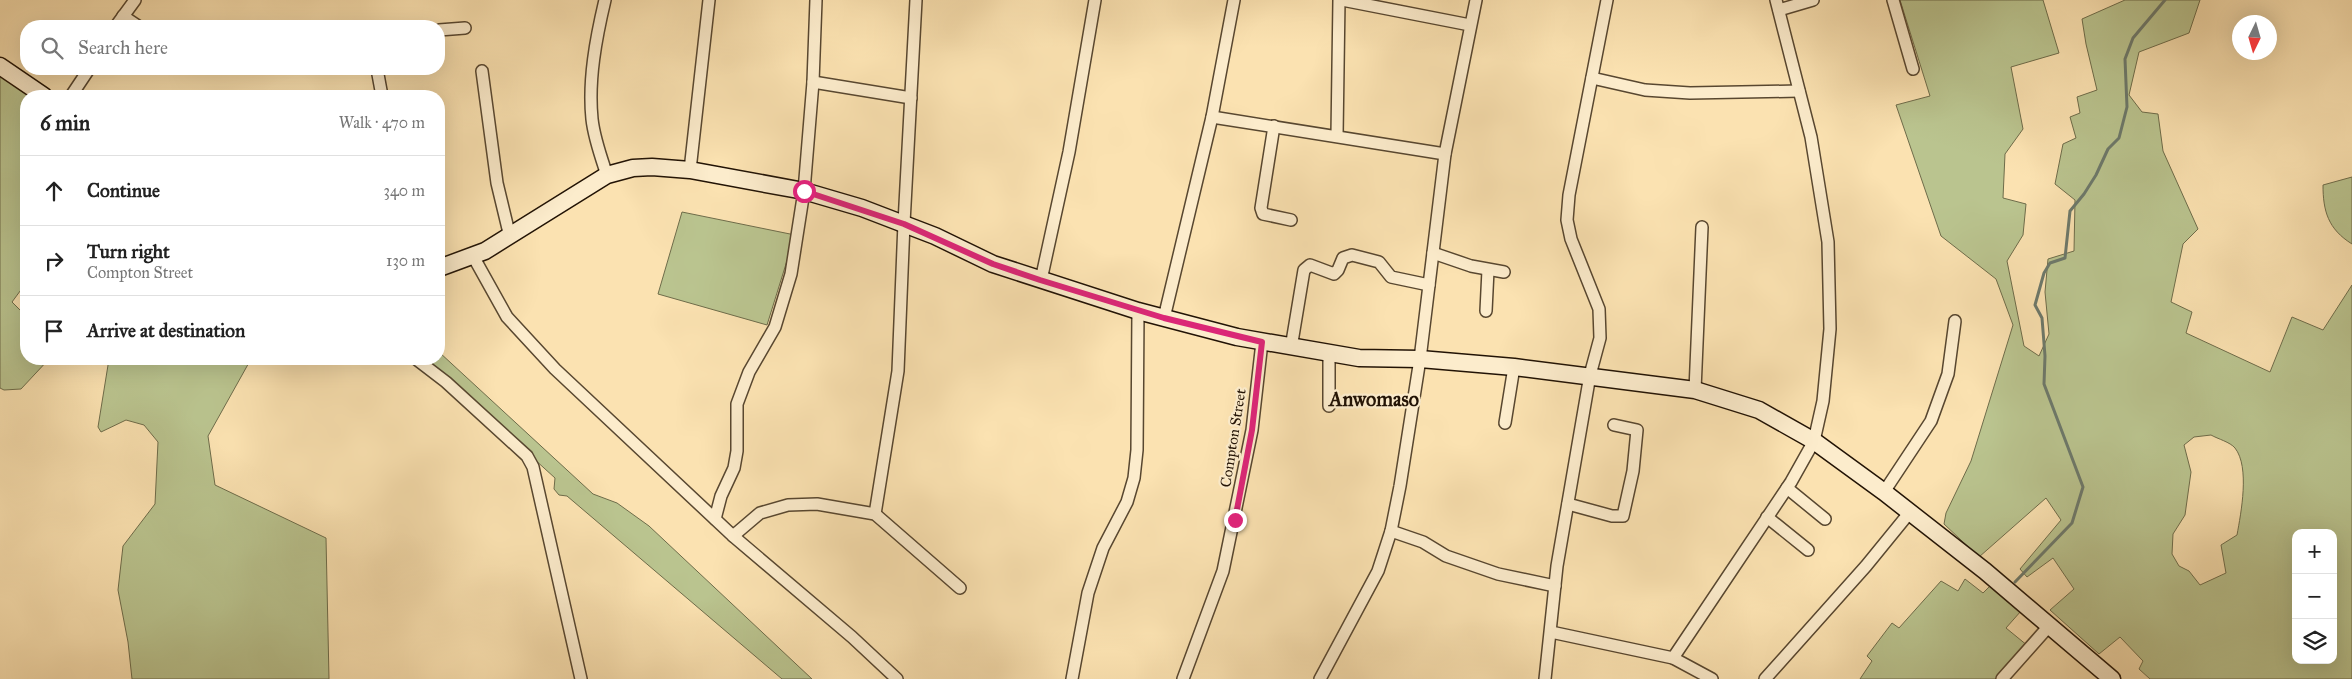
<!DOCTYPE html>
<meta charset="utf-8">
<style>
:root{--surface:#fff;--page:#f6f6f6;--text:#222;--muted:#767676;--line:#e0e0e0}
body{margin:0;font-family:"IM FELL Great Primer",serif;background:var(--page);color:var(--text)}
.controls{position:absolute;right:15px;bottom:15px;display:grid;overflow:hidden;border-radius:10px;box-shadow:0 5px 20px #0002}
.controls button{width:45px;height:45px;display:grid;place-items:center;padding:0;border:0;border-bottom:1px solid var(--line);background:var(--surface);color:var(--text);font:25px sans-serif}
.compass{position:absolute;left:2232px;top:15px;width:45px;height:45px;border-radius:50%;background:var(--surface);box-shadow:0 5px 20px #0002;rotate:185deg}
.stop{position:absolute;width:15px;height:15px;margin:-11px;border:4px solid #db2777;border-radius:50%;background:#fff}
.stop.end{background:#db2777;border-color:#fff;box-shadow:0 1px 5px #0008}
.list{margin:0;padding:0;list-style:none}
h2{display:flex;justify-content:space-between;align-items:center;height:65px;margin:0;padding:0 20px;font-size:21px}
h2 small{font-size:16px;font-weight:400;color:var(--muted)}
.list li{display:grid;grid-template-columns:32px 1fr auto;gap:15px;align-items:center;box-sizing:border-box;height:70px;padding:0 20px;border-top:1px solid var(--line)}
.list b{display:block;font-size:19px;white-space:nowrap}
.list p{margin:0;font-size:16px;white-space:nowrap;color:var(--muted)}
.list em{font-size:16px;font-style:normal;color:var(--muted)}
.icon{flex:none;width:28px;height:28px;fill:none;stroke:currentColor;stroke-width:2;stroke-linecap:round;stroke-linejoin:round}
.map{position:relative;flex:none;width:2352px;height:679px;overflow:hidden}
.search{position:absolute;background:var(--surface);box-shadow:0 5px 20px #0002;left:20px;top:20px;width:425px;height:55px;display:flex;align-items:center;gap:12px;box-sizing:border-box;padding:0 18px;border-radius:20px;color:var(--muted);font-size:19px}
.panel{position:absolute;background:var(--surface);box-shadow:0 5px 20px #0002;left:20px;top:90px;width:425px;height:275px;border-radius:20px}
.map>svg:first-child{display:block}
.green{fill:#bac48f;stroke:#6e6c4a;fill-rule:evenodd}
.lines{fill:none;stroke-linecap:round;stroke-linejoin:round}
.stream{stroke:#6d796b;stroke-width:3}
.street-casing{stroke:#584730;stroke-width:14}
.secondary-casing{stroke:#221305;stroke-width:19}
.street{stroke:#fceccc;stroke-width:11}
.secondary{stroke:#fceccc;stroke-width:16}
.route{stroke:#db2777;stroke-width:6}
.labels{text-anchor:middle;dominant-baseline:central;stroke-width:4.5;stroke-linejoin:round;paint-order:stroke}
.street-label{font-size:15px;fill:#221305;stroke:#fceccc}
.district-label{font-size:20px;font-weight:bold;fill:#221305;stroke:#fceccc}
</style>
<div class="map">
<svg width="2352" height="679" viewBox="0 0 2352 679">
<rect width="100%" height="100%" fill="#fbe2b1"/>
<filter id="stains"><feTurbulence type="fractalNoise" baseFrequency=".004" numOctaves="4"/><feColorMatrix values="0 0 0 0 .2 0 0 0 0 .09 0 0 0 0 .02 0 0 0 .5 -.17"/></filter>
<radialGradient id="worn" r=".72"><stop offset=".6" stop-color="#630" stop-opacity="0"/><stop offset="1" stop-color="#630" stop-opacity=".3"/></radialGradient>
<g class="green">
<path d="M1900 0H2043L2059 53 2011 67 2023 129 2005 154 2003 198 2026 204 2023 235 2007 261 2024 346 2039 356 2049 334 2045 292 2048 259 2074 251 2075 200 2055 184 2063 144 2076 138 2070 117 2080 113 2077 97 2097 90 2086 44 2082 19 2125 0H2200L2189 33 2139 52 2129 95 2142 112 2158 114 2163 151 2198 229 2183 244 2171 302 2192 312 2186 333 2270 372 2292 317 2323 330 2352 285V679H2150L2139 669 2143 661 2120 637 2099 654 2050 610 2074 589 2053 558 2027 577 2020 569 2061 520 2046 498 1979 557 1944 524 1946 513 1971 461 2013 325 1996 279 1941 236 1896 105 1930 96ZM2211 435C2218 439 2230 442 2235 448 2250 467 2241 513 2237 535L2221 545 2226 573 2200 585 2189 571 2179 566 2172 554 2173 534 2185 515 2191 472 2184 445 2194 437ZM2296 533H2333V660H2296Z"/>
<polygon points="0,74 30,96 26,96 26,283 12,302 26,316 26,359 49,359 21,389 4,390 0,388"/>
<path d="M2352 177V244C2328 229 2323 211 2323 185Z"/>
<polygon points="682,212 795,235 767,325 658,294"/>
<polygon points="439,352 593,494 617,503 649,526 812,679 782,679 567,496 559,495 554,489 555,478 424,359 439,359"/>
<polygon points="109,359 251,359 208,436 215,485 326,538 329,679 132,679 128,642 118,590 123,546 155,504 158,442 144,425 126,420 101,432 98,427"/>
<polygon points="1965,579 1983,593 1991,585 2021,611 2006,628 2028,646 1998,679 1860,679 1872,661 1867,656 1892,623 1899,628 1941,581 1958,591"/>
</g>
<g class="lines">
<polyline class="stream" points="2015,582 2072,523 2083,487 2044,384 2045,356 2042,318 2035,305 2044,273 2050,263 2065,258 2070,211 2084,194 2096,175 2108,149 2119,138 2127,107 2125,59 2133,38 2165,0"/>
<defs>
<g id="street">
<path d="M605 0C596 38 588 80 592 119 594 138 601 157 607 175"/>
<polyline points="1342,0 1470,25"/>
<polyline points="1893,0 1913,69"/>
<polyline points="1779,10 1813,0"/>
<polyline points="123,16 138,26"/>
<polyline points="116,26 135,0"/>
<polyline points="439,30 465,28"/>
<polyline points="377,69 382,96"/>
<polyline points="482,71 497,183 510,237"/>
<polyline points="1592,78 1645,90 1690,93 1799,91"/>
<polyline points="813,82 911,98"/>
<polyline points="71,96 89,69"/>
<polyline points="1212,117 1445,154"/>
<polyline points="1274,126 1261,208 1263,214 1291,220"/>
<polyline points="1337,135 1339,0"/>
<polyline points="690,170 709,0"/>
<polyline points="1433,253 1471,266 1504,272"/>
<polyline points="473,256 507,317 555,369 733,536 852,637 897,679"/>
<polyline points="1041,280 1069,152 1095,0"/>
<polyline points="1486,311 1488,270"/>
<polyline points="1164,318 1212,117 1234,0"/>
<polyline points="1291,348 1304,270 1310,265 1334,274 1338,270 1343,258 1352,255 1379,262 1391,277 1429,285"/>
<polyline points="1329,354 1329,406"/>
<polyline points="416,359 446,382 527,456 533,467 581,679"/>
<polyline points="1695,390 1702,227"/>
<polyline points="1505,423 1514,367"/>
<polyline points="1787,488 1825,519"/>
<polyline points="1884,492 1931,421 1948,374 1955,321"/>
<polyline points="1568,504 1612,516 1623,516 1633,471 1637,430 1614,425"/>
<polyline points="875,514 898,371 904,223 916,0"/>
<polyline points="1767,517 1808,550"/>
<polyline points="715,519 721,496 734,468 737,451 737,404 749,372 775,327 791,274 804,191 813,82 816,0"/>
<polyline points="1391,531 1423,542 1446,556 1498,574 1555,586"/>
<polyline points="733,536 760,513 788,505 817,504 875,514 960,588"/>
<polyline points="1551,632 1673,658 1712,679"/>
<polyline points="1673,658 1791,482 1814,441 1823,401 1830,329 1828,242 1811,137 1776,0"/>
<polyline points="1072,679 1088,593 1103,548 1127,502 1134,478 1137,450 1138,311"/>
<polyline points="1183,679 1223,571 1252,430 1262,342"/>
<polyline points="1320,679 1378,571 1391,531 1400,486 1420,359 1445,154 1476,0"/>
<polyline points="1545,679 1557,566 1590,375 1600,338 1599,309 1571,239 1567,220 1569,195 1607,0"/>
<polyline points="1765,679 1866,566 1910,512"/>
<polyline points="2002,679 2049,626"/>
</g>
<g id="secondary">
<polyline points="0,66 44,96"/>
<polyline points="439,268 485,251 607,175 633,168 652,167 690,170 804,191 862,208 935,236 993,264 1138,311 1237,337 1359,358 1420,359 1514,367 1695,390 1759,410 1814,441 1884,492 1985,571 2112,679"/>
</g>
</defs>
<use href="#street" class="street-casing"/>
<use href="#secondary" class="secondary-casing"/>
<use href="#street" class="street"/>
<use href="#secondary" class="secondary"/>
</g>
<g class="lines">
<polyline class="route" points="804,191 904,224 993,264 1040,280 1164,318 1262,342 1252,430 1235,520"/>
</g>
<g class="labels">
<g class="street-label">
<text transform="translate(1233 438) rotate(-81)">Compton Street</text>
</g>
<g class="district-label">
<text x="1374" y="399">Anwomaso</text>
</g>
</g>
<rect width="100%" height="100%" filter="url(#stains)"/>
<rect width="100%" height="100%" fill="url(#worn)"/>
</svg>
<div class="controls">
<button>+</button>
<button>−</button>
<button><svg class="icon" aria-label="layers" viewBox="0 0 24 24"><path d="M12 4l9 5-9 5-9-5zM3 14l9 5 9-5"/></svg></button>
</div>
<svg class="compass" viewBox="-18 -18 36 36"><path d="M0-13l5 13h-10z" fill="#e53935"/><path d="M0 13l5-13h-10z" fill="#767676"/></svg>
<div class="stop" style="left:804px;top:191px"></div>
<div class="stop end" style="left:1235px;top:520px"></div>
<div class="search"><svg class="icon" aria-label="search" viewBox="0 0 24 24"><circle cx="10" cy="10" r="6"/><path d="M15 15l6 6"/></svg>Search here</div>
<section class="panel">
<h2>6 min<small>Walk · 470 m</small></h2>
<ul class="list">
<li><svg class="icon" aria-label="ahead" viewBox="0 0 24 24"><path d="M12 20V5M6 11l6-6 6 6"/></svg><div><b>Continue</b></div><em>340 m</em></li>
<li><svg class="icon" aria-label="right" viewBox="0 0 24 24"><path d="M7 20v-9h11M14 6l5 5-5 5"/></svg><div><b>Turn right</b><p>Compton Street</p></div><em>130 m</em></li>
<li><svg class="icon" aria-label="arrive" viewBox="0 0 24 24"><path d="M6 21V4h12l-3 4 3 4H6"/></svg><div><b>Arrive at destination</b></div></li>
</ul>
</section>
</div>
